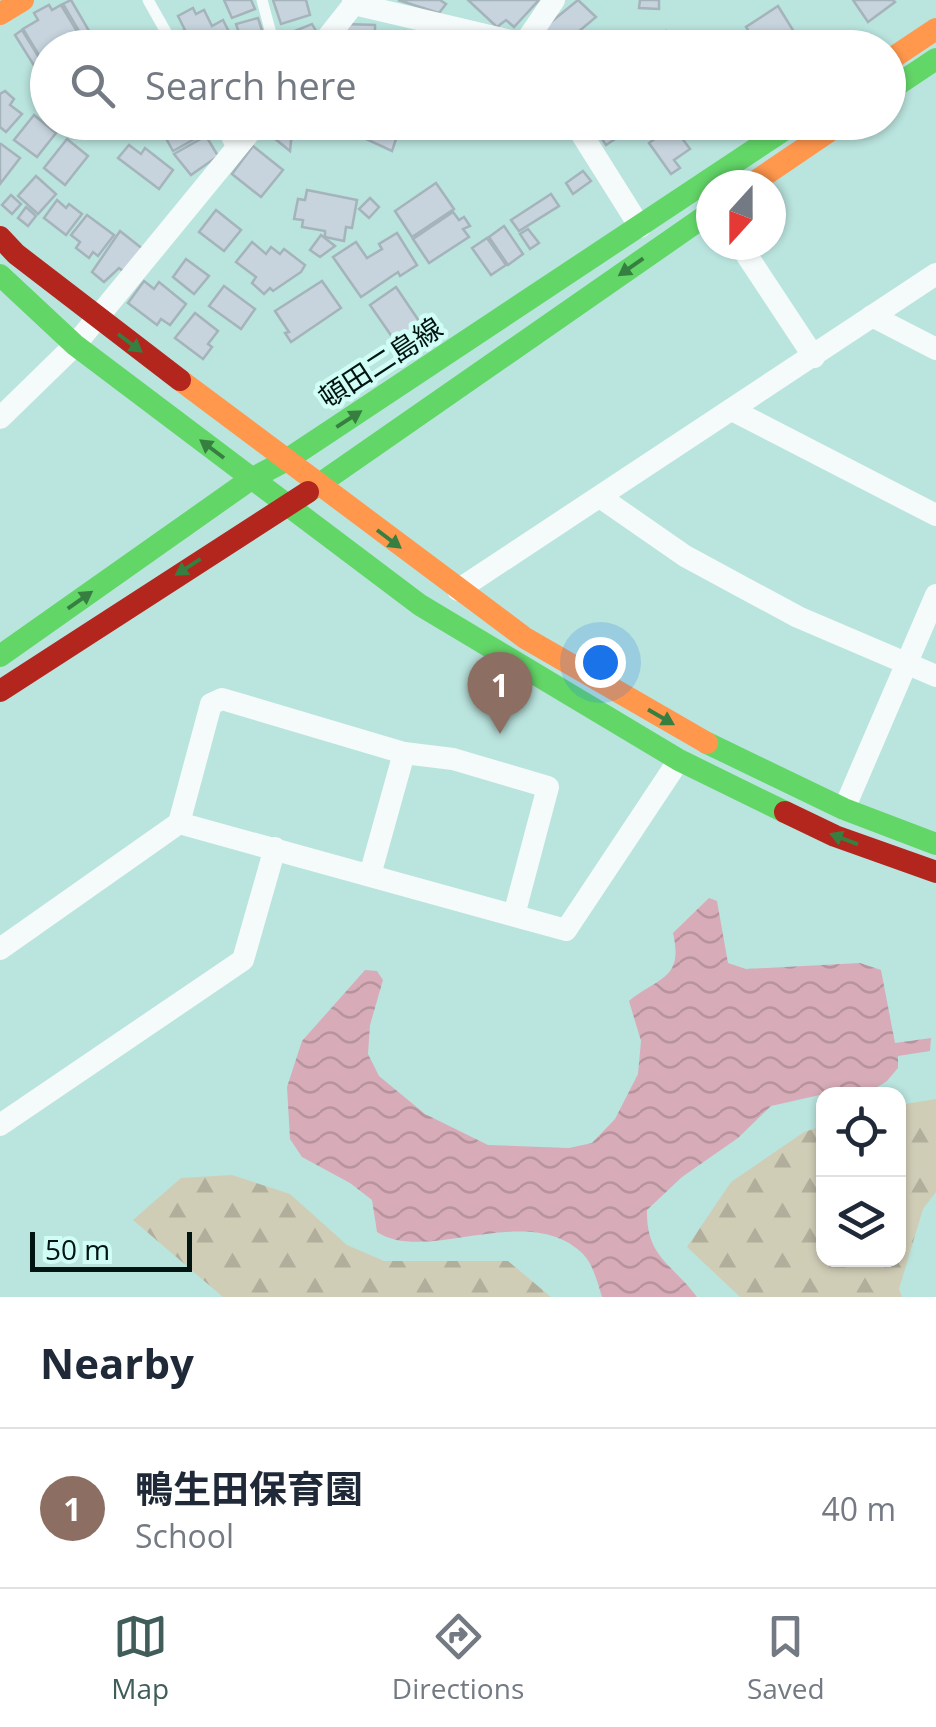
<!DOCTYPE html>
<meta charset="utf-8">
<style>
:root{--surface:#fff;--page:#f2f2f3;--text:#1f2937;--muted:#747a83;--line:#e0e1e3;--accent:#415d59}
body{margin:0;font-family:"Open Sans","Noto Sans JP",sans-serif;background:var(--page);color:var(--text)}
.controls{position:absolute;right:30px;bottom:30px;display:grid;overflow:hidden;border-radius:20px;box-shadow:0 2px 8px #0004}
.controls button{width:90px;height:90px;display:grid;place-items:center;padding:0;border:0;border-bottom:2px solid var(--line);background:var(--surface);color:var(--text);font:50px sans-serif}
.compass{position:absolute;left:696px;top:170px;width:90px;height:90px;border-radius:50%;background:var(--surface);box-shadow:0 2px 8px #0004;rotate:201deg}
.scale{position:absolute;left:30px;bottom:25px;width:162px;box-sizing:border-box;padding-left:10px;border:5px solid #001512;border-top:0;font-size:28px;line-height:35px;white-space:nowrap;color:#001512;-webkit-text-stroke:8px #d0fdf5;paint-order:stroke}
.you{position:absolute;left:600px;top:662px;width:35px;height:35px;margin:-25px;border:8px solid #fff;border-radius:50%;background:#1a73e8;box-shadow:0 0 0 15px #1a73e833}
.badge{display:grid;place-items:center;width:65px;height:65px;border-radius:50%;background:var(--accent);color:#fff;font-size:32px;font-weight:700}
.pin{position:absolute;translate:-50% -82px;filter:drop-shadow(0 2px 5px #0008)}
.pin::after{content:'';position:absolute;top:52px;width:35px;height:30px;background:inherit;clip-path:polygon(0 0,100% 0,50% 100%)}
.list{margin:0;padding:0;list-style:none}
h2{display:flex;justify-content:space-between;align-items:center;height:130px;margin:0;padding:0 40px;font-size:42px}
h2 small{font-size:32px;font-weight:400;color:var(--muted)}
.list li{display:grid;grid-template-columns:65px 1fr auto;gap:30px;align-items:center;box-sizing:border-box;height:160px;padding:0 40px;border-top:2px solid var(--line)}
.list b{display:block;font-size:38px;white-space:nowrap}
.list p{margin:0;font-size:32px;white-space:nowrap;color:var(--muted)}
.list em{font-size:32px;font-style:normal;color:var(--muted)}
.icon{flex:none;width:55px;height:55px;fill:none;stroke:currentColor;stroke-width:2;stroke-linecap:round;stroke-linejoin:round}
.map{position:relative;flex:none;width:936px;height:1297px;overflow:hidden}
.search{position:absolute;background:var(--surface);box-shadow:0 2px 8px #0004;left:30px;right:30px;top:30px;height:110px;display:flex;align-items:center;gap:25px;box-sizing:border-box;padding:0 35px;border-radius:55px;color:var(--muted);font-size:38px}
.sheet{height:290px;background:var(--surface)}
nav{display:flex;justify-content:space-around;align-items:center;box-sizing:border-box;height:140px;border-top:2px solid var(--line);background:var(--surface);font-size:28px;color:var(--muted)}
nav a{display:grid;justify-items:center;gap:5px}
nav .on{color:var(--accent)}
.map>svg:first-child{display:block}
.forest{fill:url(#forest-firs)}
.water{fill:url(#water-waves)}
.building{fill:#c7d4de;stroke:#a5b3ba;stroke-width:2.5}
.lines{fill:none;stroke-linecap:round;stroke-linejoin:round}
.lane{stroke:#f5fbfa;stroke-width:11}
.street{stroke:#f5fbfa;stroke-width:22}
.fast{stroke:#63d668;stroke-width:22}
.slow{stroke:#ff974d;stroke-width:22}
.jam{stroke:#b3261e;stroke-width:22}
.oneway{fill:#367f41}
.labels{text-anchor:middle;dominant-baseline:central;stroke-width:9;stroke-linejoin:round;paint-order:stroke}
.street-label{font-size:28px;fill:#001512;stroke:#d0fdf5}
</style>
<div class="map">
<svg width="936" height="1297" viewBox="0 0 936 1297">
<defs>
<pattern id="forest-firs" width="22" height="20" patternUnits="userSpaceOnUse" patternTransform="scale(2.5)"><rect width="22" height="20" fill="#d0cdb7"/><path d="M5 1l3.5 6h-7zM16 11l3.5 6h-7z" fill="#b1af9c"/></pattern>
<pattern id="water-waves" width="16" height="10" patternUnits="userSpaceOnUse" patternTransform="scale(2.5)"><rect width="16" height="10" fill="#d7acb8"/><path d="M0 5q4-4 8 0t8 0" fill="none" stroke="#b7939d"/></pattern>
</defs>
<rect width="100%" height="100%" fill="#bae4de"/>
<g class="forest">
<polygon points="936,1099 936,1192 923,1209 899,1289 902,1297 740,1297 687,1247 731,1182 804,1132 823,1126 824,1260 898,1260 899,1105"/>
<polygon points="232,1175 290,1194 347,1245 384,1261 508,1261 551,1297 223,1297 133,1220 181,1178"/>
</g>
<path class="water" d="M709 898 717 901 728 963 746 969 860 963 881 970 895 1043 931 1038 930 1051 898 1056V1068L887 1081 866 1094H824L771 1106 738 1138 682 1177 647 1210C646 1258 673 1264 697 1297H602C598 1284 593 1264 583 1254 528 1200 427 1265 377 1232L372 1200 350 1183 302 1157 290 1139 287 1087 302 1041 365 970 377 971 383 980 370 1025 368 1054 379 1076 425 1114 488 1145 569 1148 592 1143 615 1119 638 1074 641 1041 629 1001C658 977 684 980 673 933Z"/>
<g class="building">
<polygon points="71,0 99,48 89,48 63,4"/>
<polygon points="224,0 251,0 255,9 232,18"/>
<polygon points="273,0 306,0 310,15 281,24"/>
<polygon points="398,0 440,0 446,4 439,13"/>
<polygon points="468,0 539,0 514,27 506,20 497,27"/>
<polygon points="578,0 596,17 559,48 541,48 544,36 540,31"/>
<polygon points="640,0 659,0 659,9 639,8"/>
<polygon points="853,0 893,0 895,2 868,22"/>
<polygon points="49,5 52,10 61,5 87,48 48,48 48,70 23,29 38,20 34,13"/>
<polygon points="778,6 804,48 759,48 746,27"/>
<polygon points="193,8 196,14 204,10 212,26 223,20 229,32 199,48 188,48 180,32 185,30 178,16"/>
<polygon points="258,18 267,46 244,48 236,24"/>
<polygon points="312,24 316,31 303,48 285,48 282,36"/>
<polygon points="344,24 375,25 375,37 368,37 368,48 343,48"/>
<polygon points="22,30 48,72 48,88 15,35"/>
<polygon points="666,31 677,48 642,48"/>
<polygon points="392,32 421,32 420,48 392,48"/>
<polygon points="452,36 496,48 449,48"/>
<polygon points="5,91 14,99 10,105 22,114 6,132 0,127 0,94"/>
<polygon points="34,115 56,133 37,157 14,140"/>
<polygon points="161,122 187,122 196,138 173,151 158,124"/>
<polygon points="269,122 293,122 290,151 263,129"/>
<polygon points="354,122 408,122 407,126 401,124 392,151 351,132"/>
<polygon points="591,122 629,122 620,128 624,133 606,145"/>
<polygon points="673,126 690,149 674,160 680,168 671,174 649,143"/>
<polygon points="206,136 218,156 191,175 174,154"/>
<polygon points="67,139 88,156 65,185 44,168"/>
<polygon points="1,144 20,158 0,184 0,145"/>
<polygon points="129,145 141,154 145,148 173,170 159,189 118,158"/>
<polygon points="253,146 283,170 261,197 232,174"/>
<polygon points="583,171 591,181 573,194 566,183"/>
<polygon points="36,176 56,194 38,214 18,196"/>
<polygon points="436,183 454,209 412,237 395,211"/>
<polygon points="307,190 357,200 352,228 346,227 344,241 325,237 325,231 302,227 303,220 294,219 298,199 305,200"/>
<polygon points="551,194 559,206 519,231 511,220"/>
<polygon points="11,195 21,204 12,214 2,205"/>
<polygon points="370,198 379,207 369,218 359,209"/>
<polygon points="57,200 66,208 69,204 82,214 66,235 44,218"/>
<polygon points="26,207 36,216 28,226 18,218"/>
<polygon points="216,210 241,230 224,251 199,232"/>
<polygon points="453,212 459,220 464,217 470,226 463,229 469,237 429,263 413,239"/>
<polygon points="87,215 114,235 98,256 93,252 89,258 76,248 80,242 71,235"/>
<polygon points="504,226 523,254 508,265 489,237"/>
<polygon points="528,229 539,243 530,249 520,234"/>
<polygon points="120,231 144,250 126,273 119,268 104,282 92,272"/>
<polygon points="397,233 417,265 400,276 398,272 361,297 333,257 356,242 367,258 382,249 379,244"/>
<polygon points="321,235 335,246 320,257 310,250"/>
<polygon points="487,238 506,265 491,275 472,248"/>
<polygon points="252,242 266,254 271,247 280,254 284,249 305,265 301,272 273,291 270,288 264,294 252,283 256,277 236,262"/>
<polygon points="186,259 209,276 194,294 173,277"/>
<polygon points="144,281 154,289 159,282 186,304 170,325 161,319 157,325 128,303"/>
<polygon points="322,281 341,308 291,342 285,333 289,332 275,311"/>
<polygon points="224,286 255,309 241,329 209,306"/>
<polygon points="396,287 421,324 395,341 370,305"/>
<polygon points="195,313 218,331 208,344 212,347 203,359 175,338"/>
</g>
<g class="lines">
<g class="lane">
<polyline points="148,0 175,48"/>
<polyline points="262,0 275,48"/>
<polyline points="218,122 234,151"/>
</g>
<g class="street">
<polyline points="354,4 524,44 526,48"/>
<polyline points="524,44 554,0"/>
<polyline points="319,48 354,4 353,0"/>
<polyline points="574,122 640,227"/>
<polyline points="740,245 814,357"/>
<polyline points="872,316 936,349"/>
<polyline points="732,410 936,515"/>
<polyline points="0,418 75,345 258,122"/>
<polyline points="600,497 685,556 798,617 936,676"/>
<polyline points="458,590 936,274"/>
<polyline points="404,753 453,759 548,787 514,915"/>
<polyline points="844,809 936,595"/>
<polyline points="179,823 211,704 222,699 404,753 370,875"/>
<polyline points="0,949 179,823 566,930 679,760"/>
<polyline points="0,1125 243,960 275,848"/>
</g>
<g class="fast">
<polyline points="888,91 936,59"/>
<polyline points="0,275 75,345 420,605 679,760 785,812"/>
<polyline points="308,492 711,212"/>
<polyline points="0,656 251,479 285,461 796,122"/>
<polyline points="707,743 844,809 936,844"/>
</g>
<g class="slow">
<polyline points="0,14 23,0"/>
<polyline points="888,61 936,29"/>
<polyline points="750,185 843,122"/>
<polyline points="180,380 525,638 707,743"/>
</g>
<g class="jam">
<polyline points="0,237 16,254 180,380"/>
<polyline points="0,691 308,492"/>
<polyline points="785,812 835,836 936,872"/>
</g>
</g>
<defs><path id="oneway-solid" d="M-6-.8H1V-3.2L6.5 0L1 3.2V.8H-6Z" transform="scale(2.5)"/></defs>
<g class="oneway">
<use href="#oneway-solid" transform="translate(631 267) rotate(145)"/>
<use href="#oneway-solid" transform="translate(130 343) rotate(37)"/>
<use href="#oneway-solid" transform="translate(349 419) rotate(-33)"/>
<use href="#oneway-solid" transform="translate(212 449) rotate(-143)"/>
<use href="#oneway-solid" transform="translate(389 539) rotate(37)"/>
<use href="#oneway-solid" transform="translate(188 567) rotate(147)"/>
<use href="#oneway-solid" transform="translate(80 600) rotate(-35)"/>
<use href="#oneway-solid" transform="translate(661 717) rotate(30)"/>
<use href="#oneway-solid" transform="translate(844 839) rotate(-159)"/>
</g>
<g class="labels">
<g class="street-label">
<text transform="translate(380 362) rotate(-33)">頓田二島線</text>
</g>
</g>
</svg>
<div class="controls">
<button><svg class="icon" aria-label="locate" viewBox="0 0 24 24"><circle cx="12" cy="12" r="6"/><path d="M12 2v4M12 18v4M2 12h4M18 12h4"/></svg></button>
<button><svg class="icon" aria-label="layers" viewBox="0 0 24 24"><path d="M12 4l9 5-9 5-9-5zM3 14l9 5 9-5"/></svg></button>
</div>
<svg class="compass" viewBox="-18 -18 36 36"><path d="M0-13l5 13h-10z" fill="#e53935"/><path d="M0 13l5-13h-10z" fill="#747a83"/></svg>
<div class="scale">50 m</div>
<div class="you"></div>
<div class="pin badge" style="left:500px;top:734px;background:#8d6e63">1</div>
<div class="search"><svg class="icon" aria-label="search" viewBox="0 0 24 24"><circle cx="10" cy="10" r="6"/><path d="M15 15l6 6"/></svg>Search here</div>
</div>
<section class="sheet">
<h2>Nearby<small></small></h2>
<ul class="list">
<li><span class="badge" style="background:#8d6e63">1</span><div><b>鴨生田保育園</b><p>School</p></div><em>40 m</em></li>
</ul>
</section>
<nav>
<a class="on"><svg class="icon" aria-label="map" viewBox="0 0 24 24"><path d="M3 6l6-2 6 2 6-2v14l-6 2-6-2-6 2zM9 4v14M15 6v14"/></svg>Map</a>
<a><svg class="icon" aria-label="directions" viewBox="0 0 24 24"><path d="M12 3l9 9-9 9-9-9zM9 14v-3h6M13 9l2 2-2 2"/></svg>Directions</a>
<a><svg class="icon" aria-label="saved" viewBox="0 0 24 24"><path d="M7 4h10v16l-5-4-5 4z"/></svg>Saved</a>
</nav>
